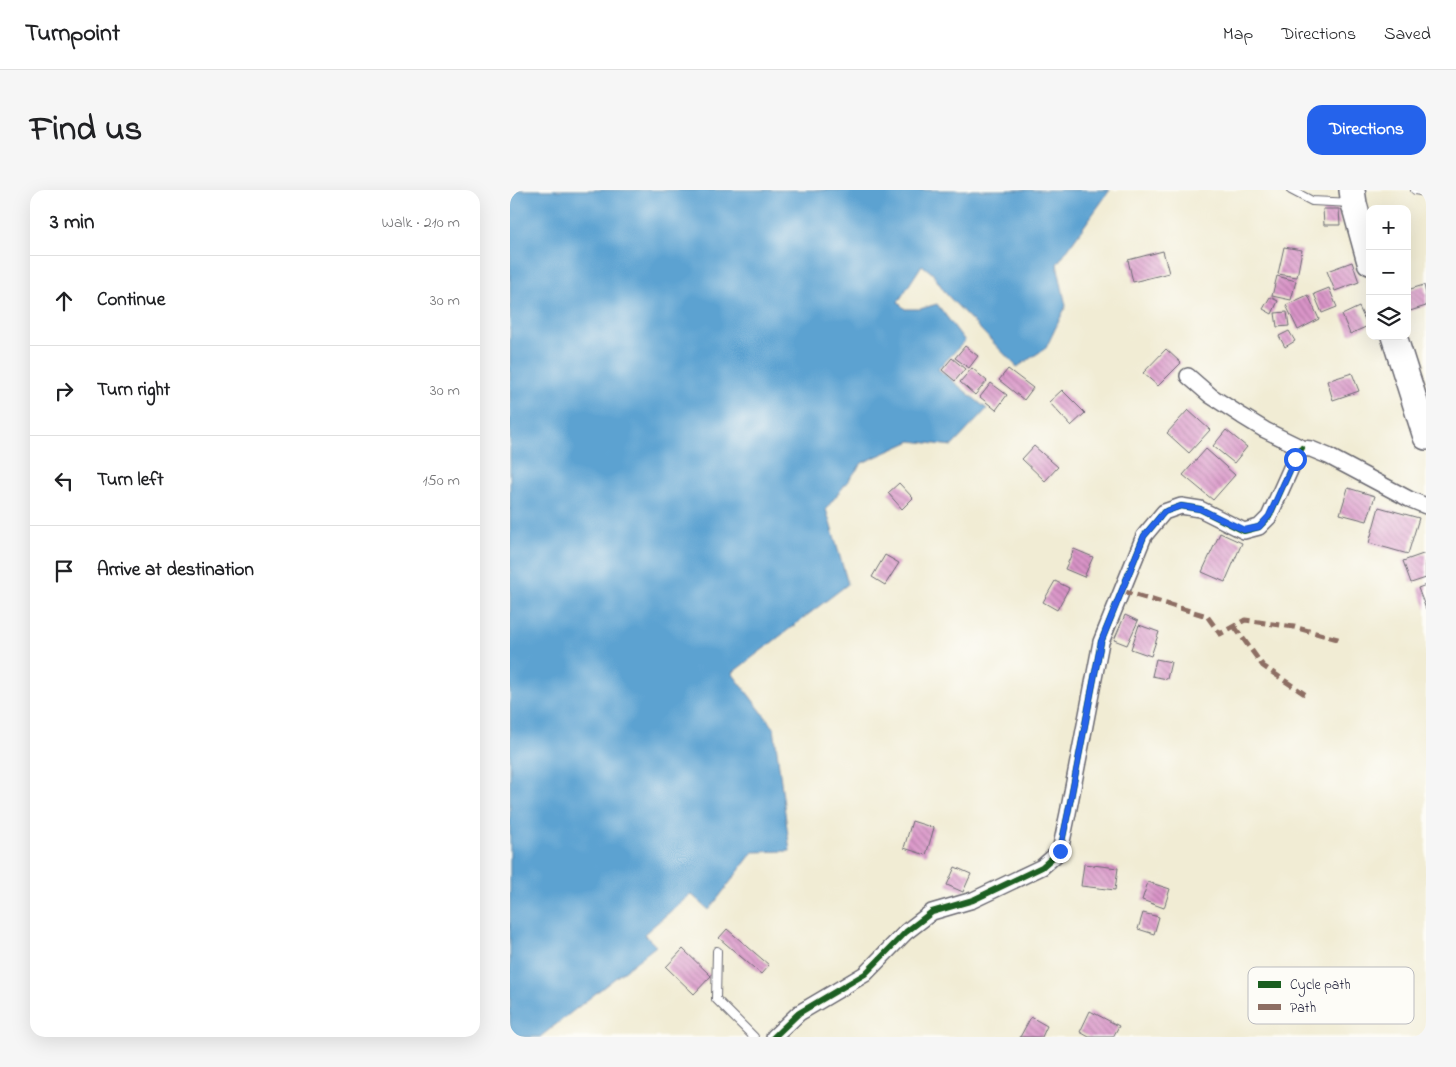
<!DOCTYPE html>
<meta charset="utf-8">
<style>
:root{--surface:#fff;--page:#f6f6f6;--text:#202124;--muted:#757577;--line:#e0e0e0;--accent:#2563eb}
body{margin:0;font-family:"Indie Flower",sans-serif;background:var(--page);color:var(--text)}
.controls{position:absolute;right:15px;top:15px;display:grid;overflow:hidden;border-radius:10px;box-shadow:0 5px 20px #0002}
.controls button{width:45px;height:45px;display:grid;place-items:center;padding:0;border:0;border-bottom:1px solid var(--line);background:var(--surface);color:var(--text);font:25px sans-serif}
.stop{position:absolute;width:15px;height:15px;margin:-11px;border:4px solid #2563eb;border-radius:50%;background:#fff}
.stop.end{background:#2563eb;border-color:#fff;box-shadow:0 1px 5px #0008}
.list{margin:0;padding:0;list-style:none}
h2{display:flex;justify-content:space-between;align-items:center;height:65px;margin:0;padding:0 20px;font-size:21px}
h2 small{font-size:16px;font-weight:400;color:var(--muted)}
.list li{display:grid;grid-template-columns:32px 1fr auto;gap:15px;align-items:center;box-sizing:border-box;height:90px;padding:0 20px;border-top:1px solid var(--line)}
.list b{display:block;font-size:19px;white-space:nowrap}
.list em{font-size:16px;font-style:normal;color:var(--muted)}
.icon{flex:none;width:28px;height:28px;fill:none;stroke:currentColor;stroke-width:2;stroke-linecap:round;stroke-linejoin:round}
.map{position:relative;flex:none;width:916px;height:847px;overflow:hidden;border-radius:15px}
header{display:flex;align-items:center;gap:30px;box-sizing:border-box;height:70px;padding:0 25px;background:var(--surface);border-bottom:1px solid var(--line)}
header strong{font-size:24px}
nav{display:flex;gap:28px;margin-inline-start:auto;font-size:18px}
.intro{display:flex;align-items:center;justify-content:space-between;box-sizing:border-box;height:120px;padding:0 30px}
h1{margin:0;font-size:35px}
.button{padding:12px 22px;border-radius:15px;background:var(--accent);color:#fff;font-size:18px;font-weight:700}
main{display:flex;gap:30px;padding:0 30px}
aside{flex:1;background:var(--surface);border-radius:15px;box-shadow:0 5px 20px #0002}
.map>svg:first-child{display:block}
.water{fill:#5ca2d1;stroke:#3f6286}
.building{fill:url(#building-back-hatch)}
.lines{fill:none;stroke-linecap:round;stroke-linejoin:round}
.service-casing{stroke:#6a6971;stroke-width:10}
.minor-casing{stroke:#6a6971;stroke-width:18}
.trunk-casing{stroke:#6a6971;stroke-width:28}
.service{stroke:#fff;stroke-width:8}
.minor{stroke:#fff;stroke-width:15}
.trunk{stroke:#fff;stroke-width:25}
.quiet{stroke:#8d6e63;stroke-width:5;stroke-dasharray:10 5;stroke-linecap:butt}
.cycleway-casing{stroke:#fdfcf7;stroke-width:9}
.cycleway{stroke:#1b5e20;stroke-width:6}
.route{stroke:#2563eb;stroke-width:6}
.key{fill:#fdfcf7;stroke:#bbbbbf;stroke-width:1}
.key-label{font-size:14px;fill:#22223b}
</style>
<header>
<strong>Turnpoint</strong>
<nav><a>Map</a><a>Directions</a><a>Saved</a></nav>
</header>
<div class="intro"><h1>Find us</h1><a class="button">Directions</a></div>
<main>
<aside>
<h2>3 min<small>Walk · 210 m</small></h2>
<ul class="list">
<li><svg class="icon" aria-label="ahead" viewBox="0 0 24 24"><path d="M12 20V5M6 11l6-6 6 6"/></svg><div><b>Continue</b></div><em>30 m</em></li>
<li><svg class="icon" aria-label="right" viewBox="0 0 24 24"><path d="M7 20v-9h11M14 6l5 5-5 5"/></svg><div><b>Turn right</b></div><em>30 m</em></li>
<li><svg class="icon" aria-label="left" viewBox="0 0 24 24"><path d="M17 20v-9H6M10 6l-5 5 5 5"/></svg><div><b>Turn left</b></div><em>150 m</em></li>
<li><svg class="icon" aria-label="arrive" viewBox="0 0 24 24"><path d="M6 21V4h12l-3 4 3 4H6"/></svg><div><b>Arrive at destination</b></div></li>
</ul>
</aside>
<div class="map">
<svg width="916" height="847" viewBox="0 0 916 847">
<defs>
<pattern id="building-back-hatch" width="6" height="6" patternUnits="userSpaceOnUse" patternTransform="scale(1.25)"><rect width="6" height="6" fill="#d994c7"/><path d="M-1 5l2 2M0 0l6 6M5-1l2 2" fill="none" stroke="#b078a3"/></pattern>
</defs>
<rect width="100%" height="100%" fill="#fdfcf7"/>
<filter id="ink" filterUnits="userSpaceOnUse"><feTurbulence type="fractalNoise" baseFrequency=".02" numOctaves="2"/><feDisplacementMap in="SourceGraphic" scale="10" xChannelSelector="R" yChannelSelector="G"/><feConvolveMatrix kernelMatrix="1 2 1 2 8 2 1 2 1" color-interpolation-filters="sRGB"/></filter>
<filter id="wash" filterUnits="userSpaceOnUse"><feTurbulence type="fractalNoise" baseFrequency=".0096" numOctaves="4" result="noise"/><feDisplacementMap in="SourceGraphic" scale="20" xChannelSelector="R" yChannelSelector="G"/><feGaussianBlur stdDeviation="1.12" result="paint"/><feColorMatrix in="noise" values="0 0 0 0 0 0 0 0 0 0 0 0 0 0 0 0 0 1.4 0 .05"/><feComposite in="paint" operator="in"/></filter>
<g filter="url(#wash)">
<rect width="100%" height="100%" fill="#f1ecd4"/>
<polygon class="water" points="0,0 600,0 547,74 556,116 536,158 507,177 437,105 422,83 412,75 388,112 395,119 410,119 427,114 455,151 428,179 477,219 442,256 401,251 352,273 316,319 338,394 222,483 264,538 280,661 243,662 199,720 181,704 134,744 146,756 30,847 0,847"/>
<g id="blocks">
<g class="building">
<polygon points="813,19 829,19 830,35 814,35"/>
<polygon points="774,57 792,60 787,87 768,84"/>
<polygon points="653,61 659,83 623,92 618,70"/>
<polygon points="842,72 849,92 825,101 817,81"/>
<polygon points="767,86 786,91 781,110 762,106"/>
<polygon points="914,95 916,104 916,116 900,121 897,111 897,100"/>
<polygon points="819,98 827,117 812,123 804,104"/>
<polygon points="798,105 809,129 788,140 776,115"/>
<polygon points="760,107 768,111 762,124 753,119"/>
<polygon points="849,117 858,136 840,144 832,125"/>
<polygon points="777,122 779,136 767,137 765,123"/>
<polygon points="779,141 785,151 775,157 769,146"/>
<polygon points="455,156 468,166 459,178 445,168"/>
<polygon points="656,159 671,173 648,196 633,183"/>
<polygon points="442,168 455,179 445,191 432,180"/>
<polygon points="462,178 477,191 465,205 450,192"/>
<polygon points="498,179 523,198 514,210 489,190"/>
<polygon points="842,183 849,201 823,210 817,191"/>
<polygon points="481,193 497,205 486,220 470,207"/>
<polygon points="552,200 575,223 561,236 539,212"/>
<polygon points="678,220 700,240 679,263 657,243"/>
<polygon points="716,240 737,257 724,273 703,256"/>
<polygon points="524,256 548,277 535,291 512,269"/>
<polygon points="696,259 725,285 703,310 673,285"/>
<polygon points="389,293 403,308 392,319 378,303"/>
<polygon points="838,298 865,306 857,331 830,324"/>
<polygon points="869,317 909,328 898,364 859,353"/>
<polygon points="710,343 732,353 715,392 692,382"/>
<polygon points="564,359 583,367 574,387 555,379"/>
<polygon points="916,363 916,388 901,393 893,371"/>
<polygon points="375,365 389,373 375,395 362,387"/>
<polygon points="545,391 559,398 547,420 533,412"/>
<polygon points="916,395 916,419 908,398"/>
<polygon points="615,425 628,431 617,455 604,450"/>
<polygon points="629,435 649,442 641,466 621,459"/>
<polygon points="646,469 661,472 657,489 642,486"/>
<polygon points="402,631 424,638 416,665 394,658"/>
<polygon points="574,674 608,678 605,700 571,696"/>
<polygon points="445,677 461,684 453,702 437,695"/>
<polygon points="638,692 660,699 654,718 632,710"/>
<polygon points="633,723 649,727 644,744 628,739"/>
<polygon points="217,739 259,775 251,784 209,748"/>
<polygon points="173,759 201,786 184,804 156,777"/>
<polygon points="580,821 609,836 603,847 579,847 570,842"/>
<polygon points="521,827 537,836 532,847 510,847"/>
</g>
</g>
</g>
<g filter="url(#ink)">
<use href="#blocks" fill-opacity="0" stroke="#6a6971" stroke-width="1"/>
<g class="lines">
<defs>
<g id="service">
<polyline points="781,0 802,11 842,13"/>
<polyline points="905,0 916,2"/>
<polyline points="207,761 206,809 244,847"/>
</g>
<g id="minor">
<polyline points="678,186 701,206 732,226 755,240 792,258 801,259 818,266 899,309 916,316"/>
<polyline points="264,847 289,823 355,784 396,742 422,722 463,710 532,677 550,661 558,623 591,452 634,346 654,322 671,316 690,319 734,341 749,337 759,327 785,269 792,258"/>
</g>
<g id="trunk">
<polyline points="842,0 844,14 860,72"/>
<polyline points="884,146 916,247"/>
</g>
</defs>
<use href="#service" class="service-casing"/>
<use href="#minor" class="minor-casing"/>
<use href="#trunk" class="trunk-casing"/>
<use href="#service" class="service"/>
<use href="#minor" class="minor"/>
<use href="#trunk" class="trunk"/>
<g class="quiet">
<polyline points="612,401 697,426 710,444 735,430 784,437 831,450"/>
<polyline points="724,436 753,476 799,507"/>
</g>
<defs>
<polyline id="cycleway" points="264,847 289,823 355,784 396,742 422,722 463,710 532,677 550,661 558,623 591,452 634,346 654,322 671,316 690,319 734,341 749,337 759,327 785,269 792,258"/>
</defs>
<use href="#cycleway" class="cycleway-casing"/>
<use href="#cycleway" class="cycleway"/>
</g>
</g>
<g class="lines" filter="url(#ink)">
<polyline class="route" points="550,661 558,623 591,452 634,346 654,322 671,316 690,319 734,340 749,337 759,326 785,269"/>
</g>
<rect x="738" y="777" width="166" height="57" rx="8" class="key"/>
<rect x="748" y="791" width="23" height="7" fill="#1b5e20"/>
<rect x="748" y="814" width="23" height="6" fill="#8d6e63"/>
<g class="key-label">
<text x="780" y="799">Cycle path</text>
<text x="780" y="822">Path</text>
</g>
</svg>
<div class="controls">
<button>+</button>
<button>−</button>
<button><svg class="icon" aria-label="layers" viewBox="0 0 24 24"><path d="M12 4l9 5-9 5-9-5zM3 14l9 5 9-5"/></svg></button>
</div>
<div class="stop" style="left:785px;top:269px"></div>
<div class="stop end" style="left:550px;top:661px"></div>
</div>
</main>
